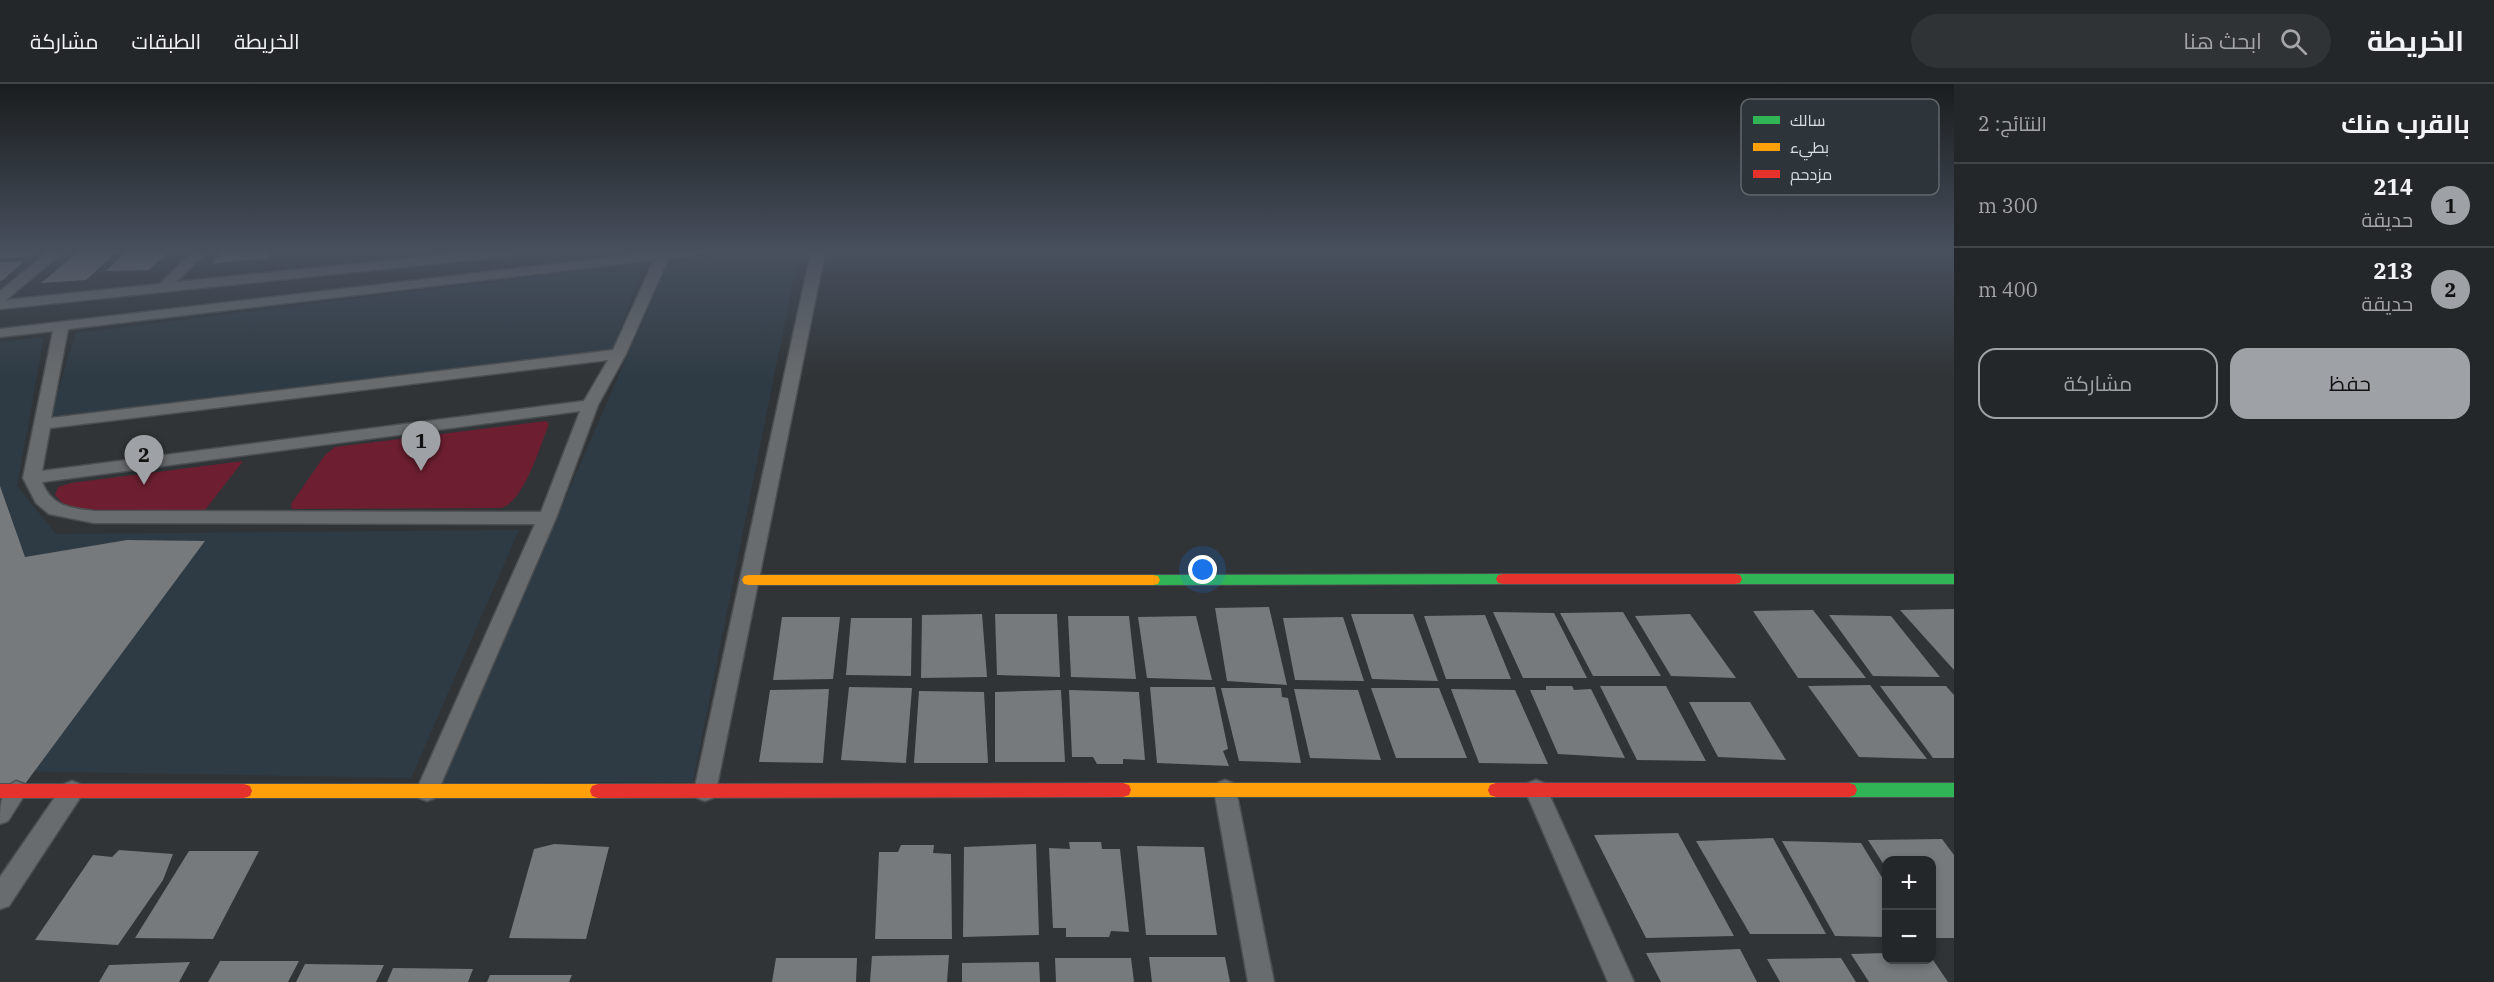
<!DOCTYPE html>
<html lang="ar">
<meta charset="utf-8">
<style>
:root{--surface:#242729;--page:#303335;--text:#f1f3f6;--muted:#a3a5a8;--line:#414446;--accent:#9ea2a6}
body{margin:0;font-family:"IBM Plex Serif",Cairo,serif;background:var(--page);color:var(--text);direction:rtl}
.controls{position:absolute;right:18px;bottom:18px;display:grid;overflow:hidden;border-radius:12px;box-shadow:0 3px 9px #0003}
.controls button{width:54px;height:54px;display:grid;place-items:center;padding:0;border:0;border-bottom:2px solid var(--line);background:var(--surface);color:var(--text);font:30px sans-serif}
.you{position:absolute;left:1203px;top:486px;width:21px;height:21px;margin:-15px;border:4px solid #fff;border-radius:50%;background:#1a73e8;box-shadow:0 0 0 9px #1a73e833}
.badge{display:grid;place-items:center;width:39px;height:39px;border-radius:50%;background:var(--accent);color:#111;font-size:20px;font-weight:700}
.pin{position:absolute;translate:-50% -50px;filter:drop-shadow(0 2px 3px #0008)}
.pin::after{content:'';position:absolute;top:32px;width:21px;height:18px;background:inherit;clip-path:polygon(0 0,100% 0,50% 100%)}
.list{margin:0;padding:0;list-style:none}
h2{display:flex;justify-content:space-between;align-items:center;height:78px;margin:0;padding:0 24px;font-size:26px}
h2 small{font-size:20px;font-weight:400;color:var(--muted)}
.list li{display:grid;grid-template-columns:39px 1fr auto;gap:18px;align-items:center;box-sizing:border-box;height:84px;padding:0 24px;border-top:2px solid var(--line)}
.list b{display:block;font-size:22px;white-space:nowrap}
.list p{margin:0;font-size:20px;white-space:nowrap;color:var(--muted)}
.list em{font-size:20px;font-style:normal;color:var(--muted)}
.actions{display:flex;gap:12px;padding:18px 24px}
.actions a{flex:1;padding:14px 0;border:2px solid var(--accent);border-radius:18px;text-align:center;font-size:21px;color:var(--accent)}
.actions .main{background:var(--accent);color:#111}
.icon{flex:none;width:33px;height:33px;fill:none;stroke:currentColor;stroke-width:2;stroke-linecap:round;stroke-linejoin:round}
.map{position:relative;flex:none;width:1954px;height:898px;overflow:hidden;direction:ltr}
header{display:flex;align-items:center;gap:36px;box-sizing:border-box;height:84px;padding:0 30px;background:var(--surface);border-bottom:2px solid var(--line)}
header strong{font-size:28px}
nav{display:flex;gap:33px;margin-inline-start:auto;font-size:21px}
.search{width:420px;height:54px;background:var(--page);display:flex;align-items:center;gap:15px;box-sizing:border-box;padding:0 21px;border-radius:33px;color:var(--muted);font-size:22px}
main{display:flex}
aside{flex:1;background:var(--surface)}
.map>svg:first-child{display:block}
.built{fill:#2f3b44}
.green{fill:#6d1f31}
.building{fill:#767a7c}
.lines{fill:none;stroke-linecap:round;stroke-linejoin:round}
.street-casing{stroke:#4c4f51;stroke-width:3}
.fast-casing{stroke:#4c4f51;stroke-width:2}
.slow-casing{stroke:#4c4f51;stroke-width:2}
.jam-casing{stroke:#4c4f51;stroke-width:2}
.street{fill:#696c6e;fill-rule:evenodd}
.fast{fill:#30b455;fill-rule:evenodd}
.slow{fill:#ff9f0a;fill-rule:evenodd}
.jam{fill:#e5322d;fill-rule:evenodd}
.key{fill:#2d343a;stroke:#61676c;stroke-width:1.5}
.key-label{font-size:16px;fill:#d9dde1}
</style>
<header>
<strong>الخريطة</strong>
<div class="search"><svg class="icon" aria-label="search" viewBox="0 0 24 24"><circle cx="10" cy="10" r="6"/><path d="M15 15l6 6"/></svg>ابحث هنا</div>
<nav><a>الخريطة</a><a>الطبقات</a><a>مشاركة</a></nav>
</header>
<main>
<aside>
<h2>بالقرب منك<small>النتائج: 2</small></h2>
<ul class="list">
<li><span class="badge">1</span><div><b>214</b><p>حديقة</p></div><em>300 m</em></li>
<li><span class="badge">2</span><div><b>213</b><p>حديقة</p></div><em>400 m</em></li>
</ul>
<div class="actions"><a class="main">حفظ</a><a>مشاركة</a></div>
</aside>
<div class="map">
<svg width="1954" height="898" viewBox="0 0 1954 898">
<rect width="100%" height="100%" fill="#303437"/>
<g class="built">
<polygon points="777,168 799,168 693,698 442,699 667,180"/>
<polygon points="645,179 612,267 49,334 76,249"/>
<polygon points="44,253 17,402 56,450 519,446 411,694 0,687 0,258"/>
</g>
<g class="green">
<path d="M546 337 549 340C540 362 524 418 501 424L292 425 291 420 325 371 335 363Z"/>
<polygon points="243,377 205,426 70,427 55,411 58,403 71,399"/>
</g>
<g class="building">
<polygon points="0,168 38,168 33,172 0,175"/>
<polygon points="78,168 117,168 86,196 41,199"/>
<polygon points="126,168 168,168 149,186 106,187"/>
<polygon points="220,168 271,168 268,174 212,180"/>
<polygon points="24,177 3,196 0,197 0,178"/>
<polygon points="0,402 25,473 127,456 205,457 22,704 0,704"/>
<polygon points="1269,523 1287,601 1227,597 1215,524"/>
<polygon points="1954,525 1954,586 1900,526"/>
<polygon points="1813,526 1866,594 1798,594 1753,527"/>
<polygon points="1493,528 1554,529 1587,594 1523,594"/>
<polygon points="1623,528 1661,592 1593,592 1560,529"/>
<polygon points="982,530 987,593 921,594 922,531"/>
<polygon points="995,530 1057,530 1060,593 997,591"/>
<polygon points="1351,530 1413,530 1438,597 1372,595"/>
<polygon points="1690,530 1736,594 1671,592 1635,532"/>
<polygon points="1485,531 1511,595 1446,595 1424,532"/>
<polygon points="1829,531 1891,532 1940,593 1873,592"/>
<polygon points="1068,532 1129,532 1136,595 1071,593"/>
<polygon points="1196,532 1212,596 1147,594 1138,533"/>
<polygon points="782,533 840,533 833,595 773,596"/>
<polygon points="1343,533 1364,597 1295,596 1283,534"/>
<polygon points="851,534 912,534 911,592 846,591"/>
<polygon points="1870,601 1927,675 1859,673 1808,602"/>
<polygon points="1546,602 1572,602 1574,606 1591,605 1625,674 1558,670 1530,606 1546,606"/>
<polygon points="1600,602 1666,602 1706,677 1637,676"/>
<polygon points="1880,602 1946,602 1954,611 1954,674 1933,674"/>
<polygon points="849,603 912,604 906,679 841,676"/>
<polygon points="1150,603 1215,603 1228,665 1223,667 1229,682 1157,679"/>
<polygon points="1221,604 1281,604 1282,613 1288,614 1301,679 1239,677"/>
<polygon points="1371,604 1439,604 1467,674 1396,674"/>
<polygon points="829,605 823,679 759,678 770,606"/>
<polygon points="1294,605 1358,606 1381,676 1310,674"/>
<polygon points="1451,605 1515,606 1548,680 1479,679"/>
<polygon points="1061,606 1065,678 995,678 995,608"/>
<polygon points="1069,606 1139,608 1145,676 1123,675 1123,680 1097,680 1093,673 1072,673"/>
<polygon points="919,607 984,608 988,679 914,679"/>
<polygon points="1689,618 1750,618 1786,676 1718,673"/>
<polygon points="1678,749 1734,852 1646,854 1594,751"/>
<polygon points="1773,754 1826,850 1750,850 1696,757"/>
<polygon points="1942,755 1954,771 1954,854 1933,854 1932,776 1886,776 1886,784 1868,756"/>
<polygon points="1782,757 1861,759 1886,800 1886,853 1835,852"/>
<polygon points="1069,758 1101,758 1102,765 1120,765 1129,848 1111,847 1109,853 1066,853 1066,844 1053,844 1049,764 1070,765"/>
<polygon points="554,760 609,763 586,855 509,854 534,765"/>
<polygon points="1036,760 1039,851 963,853 964,763"/>
<polygon points="901,761 934,761 933,769 951,770 952,855 875,855 879,768 898,768"/>
<polygon points="1137,762 1204,763 1217,851 1146,851"/>
<polygon points="119,766 173,770 163,796 118,861 35,856 93,771 112,773"/>
<polygon points="189,767 259,767 213,855 135,854"/>
<polygon points="1740,865 1757,898 1661,898 1646,869"/>
<polygon points="1886,869 1886,876 1933,876 1948,898 1869,898 1851,870"/>
<polygon points="949,871 947,898 870,898 872,872"/>
<polygon points="1149,873 1225,873 1230,898 1152,898"/>
<polygon points="776,874 857,874 856,898 772,898"/>
<polygon points="1055,874 1131,874 1134,898 1056,898"/>
<polygon points="1841,874 1856,898 1780,898 1767,875"/>
<polygon points="220,877 299,877 288,898 208,898"/>
<polygon points="190,878 179,898 99,898 109,881"/>
<polygon points="1039,878 1040,898 962,898 962,879"/>
<polygon points="305,880 384,881 376,898 296,898"/>
<polygon points="393,884 473,885 468,898 387,898"/>
<polygon points="490,891 572,891 569,898 487,898"/>
</g>
<g class="lines">
<defs>
<g id="street">
<polygon points="48,168 63,168 6,216 159,200 193,168 207,168 176,198 471,168 515,168 508,172 0,225 0,207"/>
<path d="M657 168H697L690 172 668 175 626 270 598 321 556 434 438 707 435 714 427 717 419 714 416 707 535 440 94 439 49 430 36 419 23 394 53 247 0 253V245ZM654 176 613 266 51 334 68 245ZM608 276 584 317 42 387 50 344ZM580 327 541 428 94 427C70 424 52 423 42 398Z"/>
<polygon points="811,168 825,168 716,707 713,714 705,717 697,714 694,707"/>
<polygon points="1225,696 1233,699 1236,706 1274,898 1248,898 1214,706 1217,699"/>
<polygon points="1536,696 1544,699 1634,898 1608,898 1525,706 1528,699"/>
<path d="M16 697 24 700 27 707 8 737 0 740C0 723 0 704 16 697Z"/>
<polygon points="72,697 80,700 83,707 80,714 9,822 0,825 0,793 64,700"/>
</g>
<g id="fast">
<polygon points="1503,490 1508,491 1510,495 1508,499 1503,500 1153,501 1148,500 1146,496 1148,492 1153,491"/>
<polygon points="1735,490 1954,490 1954,500 1735,500 1730,499 1728,495 1730,491"/>
<polygon points="1849,699 1954,699 1954,713 1849,713 1843,711 1841,706 1843,701"/>
</g>
<g id="slow">
<polygon points="749,491 1153,491 1158,492 1160,496 1158,500 1153,501 749,501 744,500 742,496 744,492"/>
<polygon points="1123,699 1496,699 1502,701 1504,706 1502,711 1496,713 1123,713 1117,711 1115,706 1117,701"/>
<polygon points="244,700 598,700 604,702 606,707 604,712 598,714 244,714 238,712 236,707 238,702"/>
</g>
<g id="jam">
<polygon points="1503,490 1735,490 1740,491 1742,495 1740,499 1735,500 1503,500 1498,499 1496,495 1498,491"/>
<polygon points="1123,699 1129,701 1131,706 1129,711 1123,713 598,714 592,712 590,707 592,702 598,700"/>
<polygon points="1496,699 1849,699 1855,701 1857,706 1855,711 1849,713 1496,713 1490,711 1488,706 1490,701"/>
<polygon points="0,700 244,700 250,702 252,707 250,712 244,714 0,714"/>
</g>
</defs>
<use href="#street" class="street-casing"/>
<use href="#fast" class="fast-casing"/>
<use href="#slow" class="slow-casing"/>
<use href="#jam" class="jam-casing"/>
<use href="#street" class="street"/>
<use href="#fast" class="fast"/>
<use href="#slow" class="slow"/>
<use href="#jam" class="jam"/>
</g>
<linearGradient id="sky" x2="0" y2="1"><stop stop-color="#1a1d1e"/><stop offset="0.57" stop-color="#48505e"/><stop offset="1" stop-color="#48505e" stop-opacity="0"/></linearGradient>
<rect width="1954" height="294" fill="url(#sky)"/>
<rect x="1741" y="15" width="198" height="96" rx="9" class="key"/>
<rect x="1753" y="32" width="27" height="8" fill="#30b455"/>
<rect x="1753" y="59" width="27" height="8" fill="#ff9f0a"/>
<rect x="1753" y="86" width="27" height="8" fill="#e5322d"/>
<g class="key-label">
<text x="1790" y="42">سالك</text>
<text x="1790" y="69">بطيء</text>
<text x="1790" y="96">مزدحم</text>
</g>
</svg>
<div class="controls">
<button>+</button>
<button>−</button>
</div>
<div class="you"></div>
<div class="pin badge" style="left:421px;top:387px">1</div>
<div class="pin badge" style="left:144px;top:401px">2</div>
</div>
</main>
